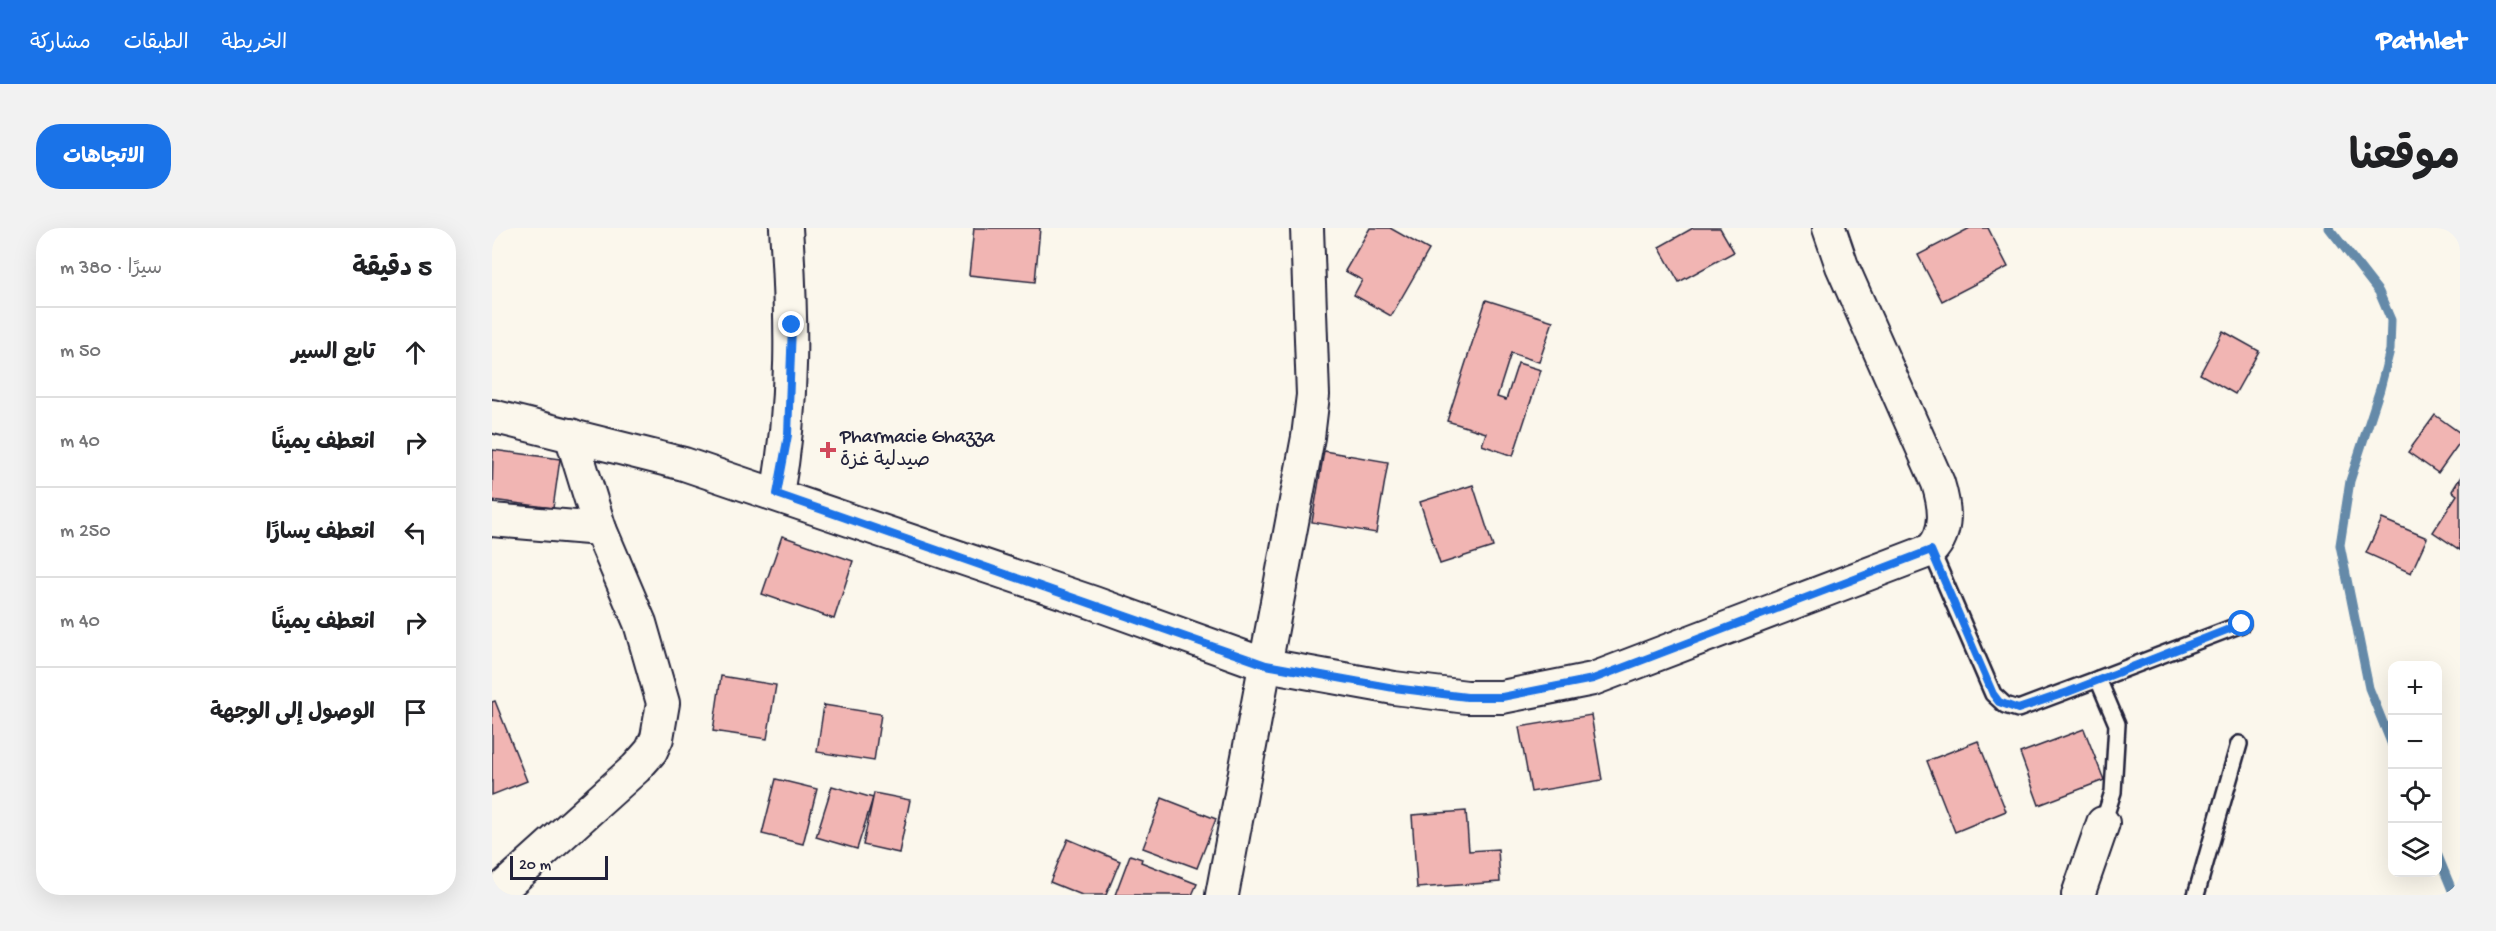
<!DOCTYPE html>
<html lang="ar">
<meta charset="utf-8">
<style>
:root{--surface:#fff;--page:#f2f2f2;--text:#202124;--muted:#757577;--line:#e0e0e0;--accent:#1a73e8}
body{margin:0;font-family:"Gochi Hand","Playpen Sans Arabic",sans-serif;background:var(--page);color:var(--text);direction:rtl}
.controls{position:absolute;right:18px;bottom:18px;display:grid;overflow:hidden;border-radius:12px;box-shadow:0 6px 24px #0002}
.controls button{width:54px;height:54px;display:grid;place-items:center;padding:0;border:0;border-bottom:2px solid var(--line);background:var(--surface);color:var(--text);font:30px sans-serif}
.scale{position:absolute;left:18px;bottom:15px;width:98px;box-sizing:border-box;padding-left:6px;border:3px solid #22223b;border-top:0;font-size:16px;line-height:21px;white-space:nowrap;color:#22223b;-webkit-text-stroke:4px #fbf7ec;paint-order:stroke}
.stop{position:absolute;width:18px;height:18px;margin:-14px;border:4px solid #1a73e8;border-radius:50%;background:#fff}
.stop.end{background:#1a73e8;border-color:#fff;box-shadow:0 2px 6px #0008}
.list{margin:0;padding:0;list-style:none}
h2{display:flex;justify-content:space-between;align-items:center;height:78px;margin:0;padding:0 24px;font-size:26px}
h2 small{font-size:20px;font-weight:400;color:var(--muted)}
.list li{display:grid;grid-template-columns:39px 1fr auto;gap:18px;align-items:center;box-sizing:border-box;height:90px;padding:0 24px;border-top:2px solid var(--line)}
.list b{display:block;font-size:22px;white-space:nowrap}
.list em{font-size:20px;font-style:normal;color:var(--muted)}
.icon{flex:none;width:33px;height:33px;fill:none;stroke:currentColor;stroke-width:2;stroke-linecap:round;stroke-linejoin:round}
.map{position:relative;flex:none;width:1968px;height:667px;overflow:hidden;direction:ltr;border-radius:24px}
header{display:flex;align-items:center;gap:36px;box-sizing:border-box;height:84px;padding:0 30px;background:var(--accent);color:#fff}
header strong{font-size:28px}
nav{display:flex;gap:33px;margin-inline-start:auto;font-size:21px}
.intro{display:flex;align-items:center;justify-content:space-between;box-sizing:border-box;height:144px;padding:0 36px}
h1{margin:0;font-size:42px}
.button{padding:15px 27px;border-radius:24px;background:var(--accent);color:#fff;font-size:21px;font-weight:700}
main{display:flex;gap:36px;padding:0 36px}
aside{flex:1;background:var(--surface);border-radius:24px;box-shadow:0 6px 24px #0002}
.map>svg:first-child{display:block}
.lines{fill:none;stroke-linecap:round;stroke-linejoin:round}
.stream{stroke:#658aa9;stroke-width:9}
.building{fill:#f1b5b3;stroke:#22223b;stroke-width:1.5}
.service-casing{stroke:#22223b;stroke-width:20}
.minor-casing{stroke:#22223b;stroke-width:36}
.service{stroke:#fbf7ec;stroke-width:15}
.minor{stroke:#fbf7ec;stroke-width:32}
.route{stroke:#1a73e8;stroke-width:8}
.poi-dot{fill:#d1495b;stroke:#fbf7ec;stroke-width:2}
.labels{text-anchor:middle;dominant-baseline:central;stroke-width:6;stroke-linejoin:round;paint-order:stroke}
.poi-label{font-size:20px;fill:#22223b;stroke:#fbf7ec;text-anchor:start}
</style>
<header>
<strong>Pathlet</strong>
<nav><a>الخريطة</a><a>الطبقات</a><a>مشاركة</a></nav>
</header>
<div class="intro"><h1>موقعنا</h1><a class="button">الاتجاهات</a></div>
<main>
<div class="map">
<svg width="1968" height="667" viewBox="0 0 1968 667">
<rect width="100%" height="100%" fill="#fbf7ec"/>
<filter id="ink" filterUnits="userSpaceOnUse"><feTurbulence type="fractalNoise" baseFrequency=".0167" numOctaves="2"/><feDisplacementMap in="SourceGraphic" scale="12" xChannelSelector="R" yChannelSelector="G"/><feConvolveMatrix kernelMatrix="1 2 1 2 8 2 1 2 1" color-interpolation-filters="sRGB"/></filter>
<g filter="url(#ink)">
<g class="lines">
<g class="stream">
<polyline points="1837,0 1887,64 1899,92 1898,122 1888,161 1858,253 1848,317 1877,460 1900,517"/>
<polyline points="1946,628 1962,667"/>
</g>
</g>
<g class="building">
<polygon points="482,0 548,0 543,54 477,47"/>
<polygon points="878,0 898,0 937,22 899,88 862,67 870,52 853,43"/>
<polygon points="1201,0 1228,0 1242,24 1187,54 1167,19"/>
<polygon points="1478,0 1496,0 1516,39 1450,73 1426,27"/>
<polygon points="994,72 1061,93 1047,134 1019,125 1005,169 1014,172 1026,135 1049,142 1021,228 990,217 994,205 955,193"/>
<polygon points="1731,103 1767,123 1743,166 1708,146"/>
<polygon points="1943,187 1968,205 1968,214 1946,245 1916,224"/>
<polygon points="1,222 68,231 61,280 0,272"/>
<polygon points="832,223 896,234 884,305 820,294"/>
<polygon points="1968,250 1968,322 1941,304 1965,267 1960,263"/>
<polygon points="981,257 1001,319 948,336 928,274"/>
<polygon points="1890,291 1935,310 1919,345 1874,325"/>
<polygon points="290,308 361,333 342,391 270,366"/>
<polygon points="229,448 284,457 275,511 221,503"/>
<polygon points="3,473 35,553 0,567 0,474"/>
<polygon points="332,477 389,486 382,533 325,524"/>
<polygon points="1099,487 1110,552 1039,564 1027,499"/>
<polygon points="1592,501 1612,552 1547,577 1528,525"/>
<polygon points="1486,513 1514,583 1463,604 1435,533"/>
<polygon points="284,551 325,561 311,616 270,606"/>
<polygon points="340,558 381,570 365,621 324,609"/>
<polygon points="382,565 418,572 407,625 371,617"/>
<polygon points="670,570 724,591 705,640 651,620"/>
<polygon points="974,583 977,623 1006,621 1008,654 925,660 920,587"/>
<polygon points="576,611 628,633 614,667 590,667 558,654"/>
<polygon points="638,627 650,631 649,634 705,656 700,667 623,667"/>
</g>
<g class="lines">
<defs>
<g id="service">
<polyline points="1439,322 1501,466 1513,477 1526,481 1606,451 1625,496 1621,564 1611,595"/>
<polyline points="1606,451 1750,396"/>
<polyline points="1704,667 1747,516"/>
</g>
<g id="minor">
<path d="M0 188 192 236 602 375 774 437 902 460 975 469H1010L1101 451 1439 322C1457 303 1453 278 1446 255L1350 38 1337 0"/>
<path d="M285 266C302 176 300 91 294 0"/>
<polyline points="0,292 108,301"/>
<polyline points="3,667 144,540 159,523 165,510 171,475 148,395 108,301 79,207"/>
<polyline points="730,667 816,209 821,167 815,0"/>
<polyline points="1586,667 1611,595"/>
</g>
</defs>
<use href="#service" class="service-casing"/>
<use href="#minor" class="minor-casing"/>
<use href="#service" class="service"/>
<use href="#minor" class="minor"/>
</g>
</g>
<g class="lines" filter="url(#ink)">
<polyline class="route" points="300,97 296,207 285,266 774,437 902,460 975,469 1010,469 1101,451 1439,322 1501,466 1507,474 1526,481 1576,464 1750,396"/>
</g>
<path class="poi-dot" d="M333 213h6v6h6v6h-6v6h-6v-6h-6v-6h6z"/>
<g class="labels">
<g class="poi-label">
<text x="348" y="210">Pharmacie Ghazza<tspan x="348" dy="23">صيدلية غزة</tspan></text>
</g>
</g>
</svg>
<div class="controls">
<button>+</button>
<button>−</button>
<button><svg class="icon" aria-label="locate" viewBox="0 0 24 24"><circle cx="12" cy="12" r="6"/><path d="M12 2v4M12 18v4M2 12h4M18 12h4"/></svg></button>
<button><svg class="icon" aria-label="layers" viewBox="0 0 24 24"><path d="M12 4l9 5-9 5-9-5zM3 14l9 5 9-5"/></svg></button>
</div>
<div class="scale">20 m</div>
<div class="stop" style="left:1750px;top:396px"></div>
<div class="stop end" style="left:300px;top:97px"></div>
</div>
<aside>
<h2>5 دقيقة<small>سيرًا · 380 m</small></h2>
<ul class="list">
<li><svg class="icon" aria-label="ahead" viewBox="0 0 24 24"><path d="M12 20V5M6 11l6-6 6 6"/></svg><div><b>تابع السير</b></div><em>50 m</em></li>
<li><svg class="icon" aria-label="right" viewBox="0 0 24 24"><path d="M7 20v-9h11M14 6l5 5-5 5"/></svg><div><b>انعطف يمينًا</b></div><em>40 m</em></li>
<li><svg class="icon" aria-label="left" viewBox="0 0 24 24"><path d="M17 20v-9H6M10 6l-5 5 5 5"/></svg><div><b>انعطف يسارًا</b></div><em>250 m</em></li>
<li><svg class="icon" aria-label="right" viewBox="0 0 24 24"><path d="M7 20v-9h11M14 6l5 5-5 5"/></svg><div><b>انعطف يمينًا</b></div><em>40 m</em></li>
<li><svg class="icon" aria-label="arrive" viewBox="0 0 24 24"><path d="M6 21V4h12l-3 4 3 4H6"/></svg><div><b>الوصول إلى الوجهة</b></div></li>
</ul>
</aside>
</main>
